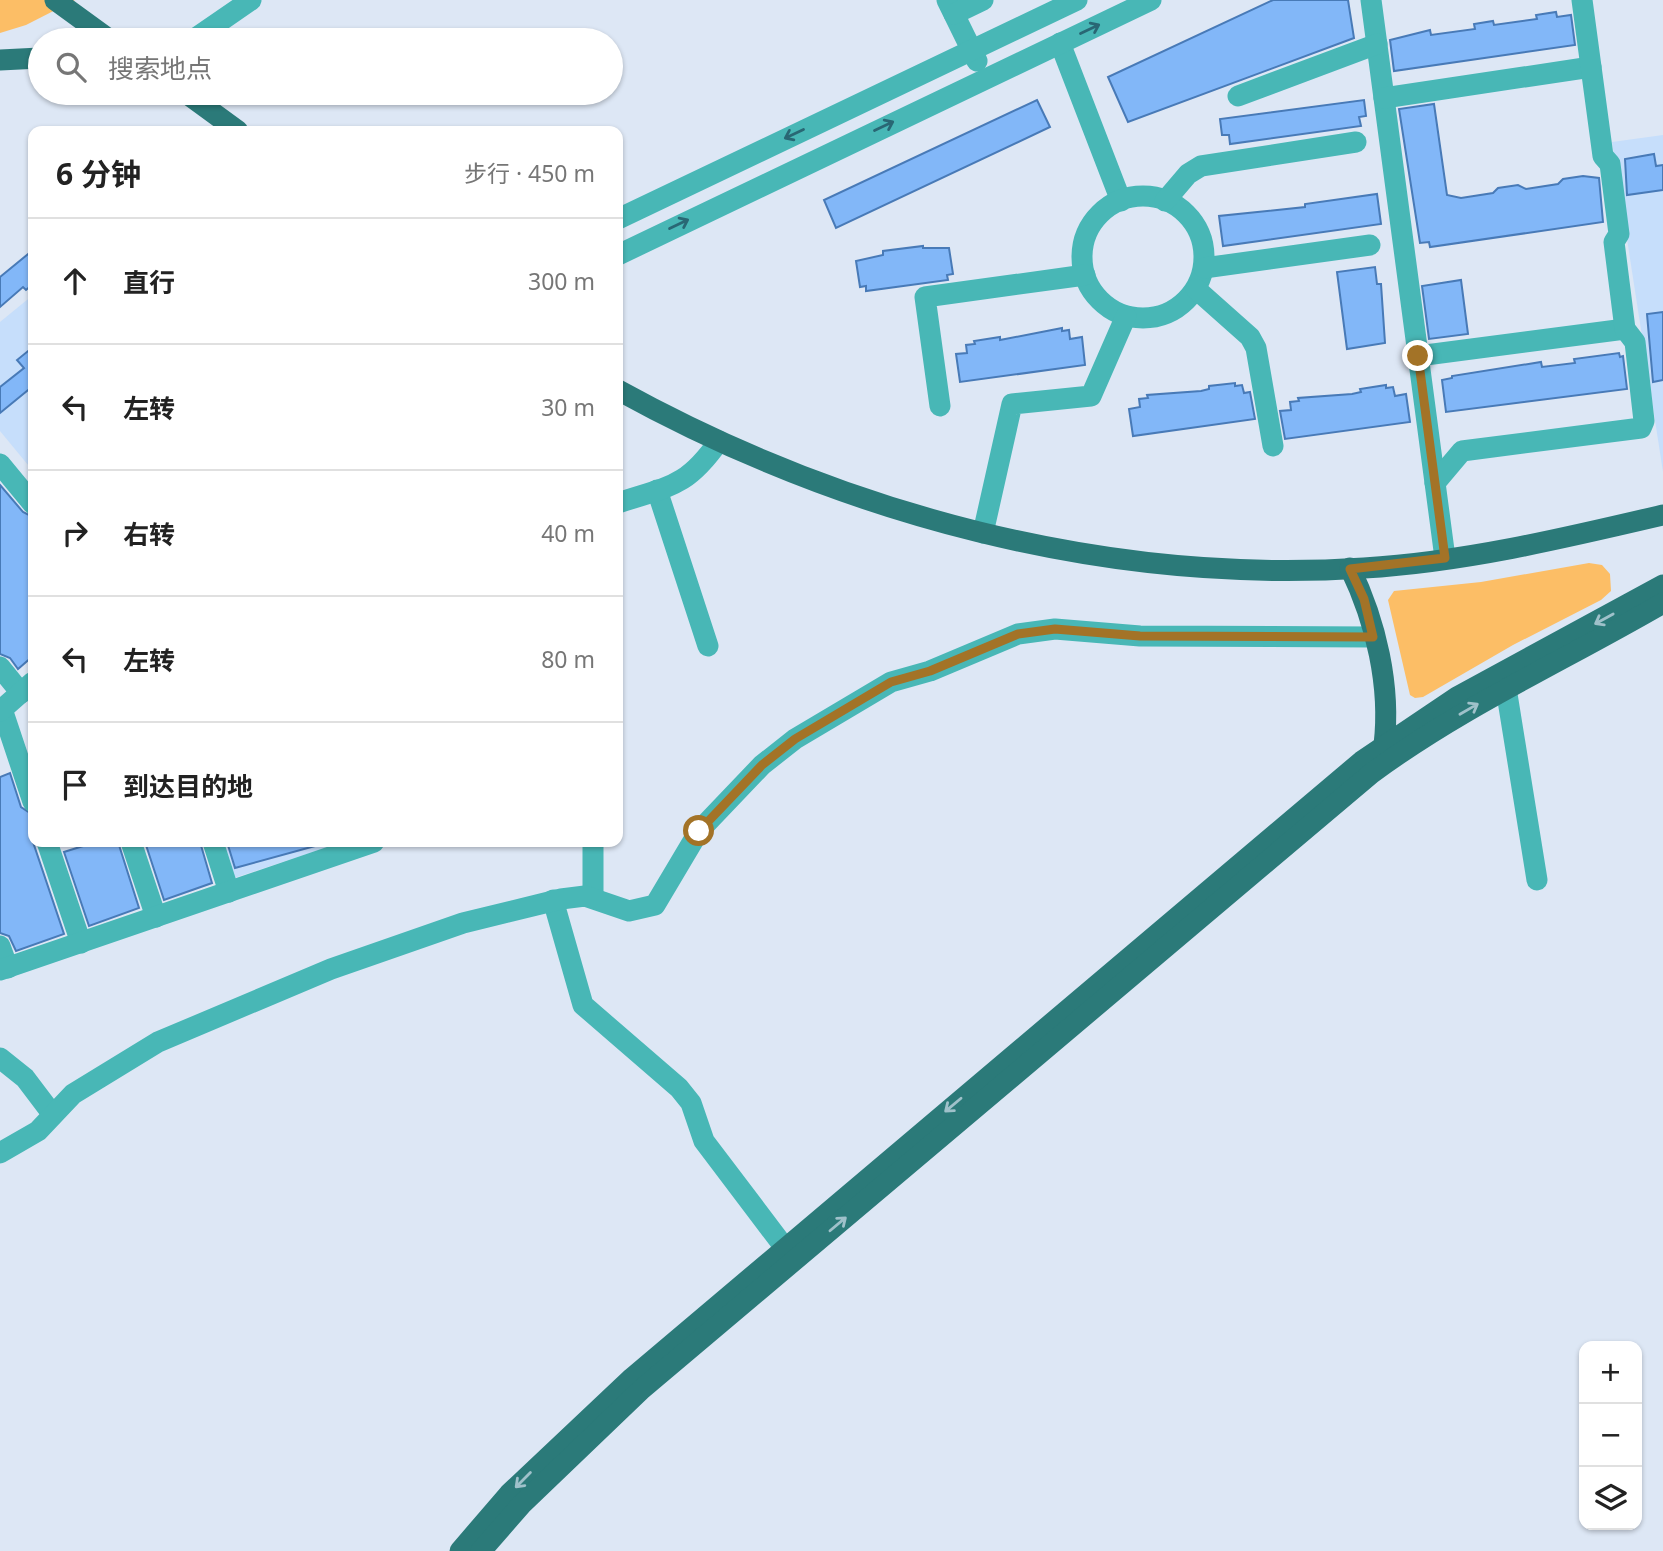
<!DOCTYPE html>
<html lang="zh">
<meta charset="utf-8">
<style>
:root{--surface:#fff;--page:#f6f6f6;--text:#222;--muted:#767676;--line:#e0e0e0}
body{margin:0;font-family:"Noto Sans","Noto Sans SC",sans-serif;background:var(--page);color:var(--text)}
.controls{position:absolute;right:21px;bottom:21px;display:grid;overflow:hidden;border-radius:14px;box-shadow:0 2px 5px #0004}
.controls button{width:63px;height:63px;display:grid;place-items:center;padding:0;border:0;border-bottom:2px solid var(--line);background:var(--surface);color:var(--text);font:35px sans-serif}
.stop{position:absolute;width:21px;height:21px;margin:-16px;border:5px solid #a37327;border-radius:50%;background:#fff}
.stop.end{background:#a37327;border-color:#fff;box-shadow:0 2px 7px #0008}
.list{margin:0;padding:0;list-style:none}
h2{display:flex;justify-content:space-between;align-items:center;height:91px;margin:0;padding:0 28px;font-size:30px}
h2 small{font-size:23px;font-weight:400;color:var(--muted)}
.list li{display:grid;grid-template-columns:46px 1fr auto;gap:21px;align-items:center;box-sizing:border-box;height:126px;padding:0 28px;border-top:2px solid var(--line)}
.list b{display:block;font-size:26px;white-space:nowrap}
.list em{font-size:23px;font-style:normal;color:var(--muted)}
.icon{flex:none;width:38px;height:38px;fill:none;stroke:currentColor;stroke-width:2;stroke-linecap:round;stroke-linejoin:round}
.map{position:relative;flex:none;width:1663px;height:1551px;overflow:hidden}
.search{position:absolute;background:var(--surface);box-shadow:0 2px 5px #0004;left:28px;top:28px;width:595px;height:77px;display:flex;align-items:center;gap:18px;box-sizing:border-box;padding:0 24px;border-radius:38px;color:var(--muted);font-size:26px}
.panel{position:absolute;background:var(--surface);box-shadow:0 2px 5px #0004;left:28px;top:126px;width:595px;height:721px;border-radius:14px}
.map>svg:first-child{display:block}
.built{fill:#c6defb}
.green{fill:#fcbe66}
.building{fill:#82b7f8;stroke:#487ab7;stroke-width:2}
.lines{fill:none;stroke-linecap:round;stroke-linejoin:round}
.minor{stroke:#48b7b6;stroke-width:21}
.major{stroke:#2b7a79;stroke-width:21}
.oneway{stroke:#296774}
.oneway2{stroke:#9fc1ca}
.route{stroke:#a37327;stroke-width:9}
</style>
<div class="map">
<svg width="1663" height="1551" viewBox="0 0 1663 1551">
<rect width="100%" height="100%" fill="#dde7f5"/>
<g class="built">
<polygon points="1663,135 1663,472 1612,142"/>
<polygon points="33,295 33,471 0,431 0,322"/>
<polygon points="221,842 343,842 231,879"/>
</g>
<g class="green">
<polygon points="0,0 75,0 26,25 0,33"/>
<polygon points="1589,563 1602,565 1610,574 1611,591 1601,600 1513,645 1423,697 1415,698 1410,695 1388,600 1394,591 1481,582"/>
</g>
<g class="building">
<polygon points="1273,0 1348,0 1354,38 1128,122 1108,77"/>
<polygon points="1556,12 1557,17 1571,15 1575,45 1394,71 1390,40 1430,30 1431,35 1475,29 1474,24 1493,21 1494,25 1537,19 1536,15"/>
<polygon points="1037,100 1050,127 836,228 824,200"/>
<polygon points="1364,100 1366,116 1359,117 1361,126 1230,144 1229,135 1222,135 1220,119"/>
<polygon points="1434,104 1447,195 1461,198 1493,193 1498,188 1518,185 1526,189 1558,184 1563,179 1583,176 1599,178 1603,222 1430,247 1429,242 1420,243 1399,109"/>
<polygon points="1654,154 1656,166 1663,165 1663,190 1627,195 1625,159"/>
<polygon points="1377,194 1381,224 1223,246 1219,216 1305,207 1305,204"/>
<polygon points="923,246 923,248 949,248 953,274 947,275 948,280 866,291 866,286 860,287 856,261 883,255 883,251"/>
<polygon points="33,250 33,284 26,290 23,287 0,307 0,277"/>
<polygon points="1375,267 1377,284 1381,284 1385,343 1347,349 1337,272"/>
<polygon points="1461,280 1468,334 1429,339 1422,286"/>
<polygon points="1663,312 1663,380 1653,382 1647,314"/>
<polygon points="1062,328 1062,331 1069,330 1070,339 1082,337 1085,365 960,382 956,354 967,353 966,345 975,344 974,341 1000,337 1000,340"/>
<polygon points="33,347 33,386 0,413 0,387 24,368 17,360"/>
<polygon points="1619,353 1620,357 1623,356 1627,389 1446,412 1442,380 1452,378 1452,376 1541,362 1542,367 1575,363 1574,359"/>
<polygon points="1235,383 1235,386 1242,385 1244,393 1250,392 1255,419 1133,436 1129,409 1140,407 1139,399 1148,398 1147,395 1201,391 1209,389 1209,386"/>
<polygon points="1386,385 1386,388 1393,387 1395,396 1406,394 1410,422 1285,439 1280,411 1291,410 1290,402 1299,401 1298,398 1352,394 1361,392 1360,389"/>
<polygon points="0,485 23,512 33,517 33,656 18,669 10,658 0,654"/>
<polygon points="10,773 21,807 33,815 33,842 64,934 16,951 9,936 0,933 0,777"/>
<polygon points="96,842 118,842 139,908 89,926 64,852"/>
<polygon points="145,842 200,842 212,883 164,900"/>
<polygon points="227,842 314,842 315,846 235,868"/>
</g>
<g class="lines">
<g class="minor">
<polyline points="947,0 977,61"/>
<polyline points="1371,0 1445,558"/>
<polyline points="954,14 983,0"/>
<polyline points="193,40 251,0"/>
<polyline points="1060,43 1121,201"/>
<polyline points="1238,96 1377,44"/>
<polyline points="1384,98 1591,67"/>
<circle cx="1143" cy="257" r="61"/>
<polyline points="1165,201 1188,174 1201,166 1356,142"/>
<polyline points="618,219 1077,0"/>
<polyline points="618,255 1151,0"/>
<polyline points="1204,268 1370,245"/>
<polyline points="1196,289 1250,337 1256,348 1273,446"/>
<polyline points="1418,356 1625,329"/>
<polyline points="940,406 925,297 1085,275"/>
<polyline points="0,464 33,504"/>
<polyline points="1435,483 1462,451 1641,428 1644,421 1635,342 1625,329 1614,242 1619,234 1610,164 1603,156 1582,0"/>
<polyline points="657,490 708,646"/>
<path d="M618 503C669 486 686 488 719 441"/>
<polyline points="983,533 1012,404 1091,396 1126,316"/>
<polyline points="0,667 21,693"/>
<polyline points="1506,688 1537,880"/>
<polyline points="2,709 33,802"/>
<polyline points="0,711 33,682"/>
<polyline points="47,842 81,943"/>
<polyline points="131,842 156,917"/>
<polyline points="213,842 229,892"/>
<polyline points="593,898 593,842"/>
<polyline points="553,900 583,1005 679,1088 691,1103 704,1141 785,1248"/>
<polyline points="0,946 8,968"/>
<polyline points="0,970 374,842"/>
<polyline points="0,1058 25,1078 53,1115"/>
<polyline points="0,1153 38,1131 73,1094 158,1042 331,969 463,923 561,899 585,896 629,911 655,905 699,831 762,765 795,739 891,682 930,671 1018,634 1055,629 1140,636 1373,637"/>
</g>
<g class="major">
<polyline points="55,0 110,40"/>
<polyline points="0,60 40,58"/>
<polyline points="186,93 238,131"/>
<path d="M618 390C843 514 1106 585 1364 568 1464 562 1565 538 1663 515"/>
<path d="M1350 568C1376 622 1391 686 1384 745"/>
<polyline points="460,1551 509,1494 632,1378 1362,761 1457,697 1663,585"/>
<path d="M481 1551 521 1505 642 1389 1372 773C1463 706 1565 660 1663 603"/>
</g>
</g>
<defs><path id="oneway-shaft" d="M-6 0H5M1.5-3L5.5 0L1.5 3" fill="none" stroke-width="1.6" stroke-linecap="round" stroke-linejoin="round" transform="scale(1.75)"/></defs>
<g class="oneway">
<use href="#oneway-shaft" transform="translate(1090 29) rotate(-25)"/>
<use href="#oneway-shaft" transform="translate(884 126) rotate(-25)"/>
<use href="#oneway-shaft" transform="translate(794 134) rotate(155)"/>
<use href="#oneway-shaft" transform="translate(679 224) rotate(-26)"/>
</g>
<g class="oneway2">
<use href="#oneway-shaft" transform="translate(1604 619) rotate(151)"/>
<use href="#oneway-shaft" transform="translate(1469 709) rotate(-30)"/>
<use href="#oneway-shaft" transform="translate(953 1105) rotate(140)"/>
<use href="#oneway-shaft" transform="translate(838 1224) rotate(-40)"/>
<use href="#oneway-shaft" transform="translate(523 1480) rotate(135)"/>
</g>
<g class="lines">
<polyline class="route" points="699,831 762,765 795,739 891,682 930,671 1018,634 1055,629 1140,636 1373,637 1364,599 1350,569 1445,558 1418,356"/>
</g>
</svg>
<div class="controls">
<button>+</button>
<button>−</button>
<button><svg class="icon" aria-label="layers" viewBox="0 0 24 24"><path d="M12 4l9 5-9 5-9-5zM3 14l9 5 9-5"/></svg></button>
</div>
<div class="stop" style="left:699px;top:831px"></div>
<div class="stop end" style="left:1418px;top:356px"></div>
<div class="search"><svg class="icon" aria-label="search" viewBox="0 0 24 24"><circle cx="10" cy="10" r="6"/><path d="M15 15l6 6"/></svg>搜索地点</div>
<section class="panel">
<h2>6 分钟<small>步行 · 450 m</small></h2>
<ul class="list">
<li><svg class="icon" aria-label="ahead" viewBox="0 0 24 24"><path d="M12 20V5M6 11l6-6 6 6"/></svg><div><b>直行</b></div><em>300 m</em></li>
<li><svg class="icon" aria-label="left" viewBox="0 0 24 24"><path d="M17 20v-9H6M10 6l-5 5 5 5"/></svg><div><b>左转</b></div><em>30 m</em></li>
<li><svg class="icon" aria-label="right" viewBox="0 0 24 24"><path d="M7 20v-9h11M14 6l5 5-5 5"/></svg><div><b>右转</b></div><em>40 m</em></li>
<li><svg class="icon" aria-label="left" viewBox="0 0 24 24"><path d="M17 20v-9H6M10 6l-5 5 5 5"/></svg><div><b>左转</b></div><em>80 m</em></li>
<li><svg class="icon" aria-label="arrive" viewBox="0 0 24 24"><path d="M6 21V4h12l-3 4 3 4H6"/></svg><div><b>到达目的地</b></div></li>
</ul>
</section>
</div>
